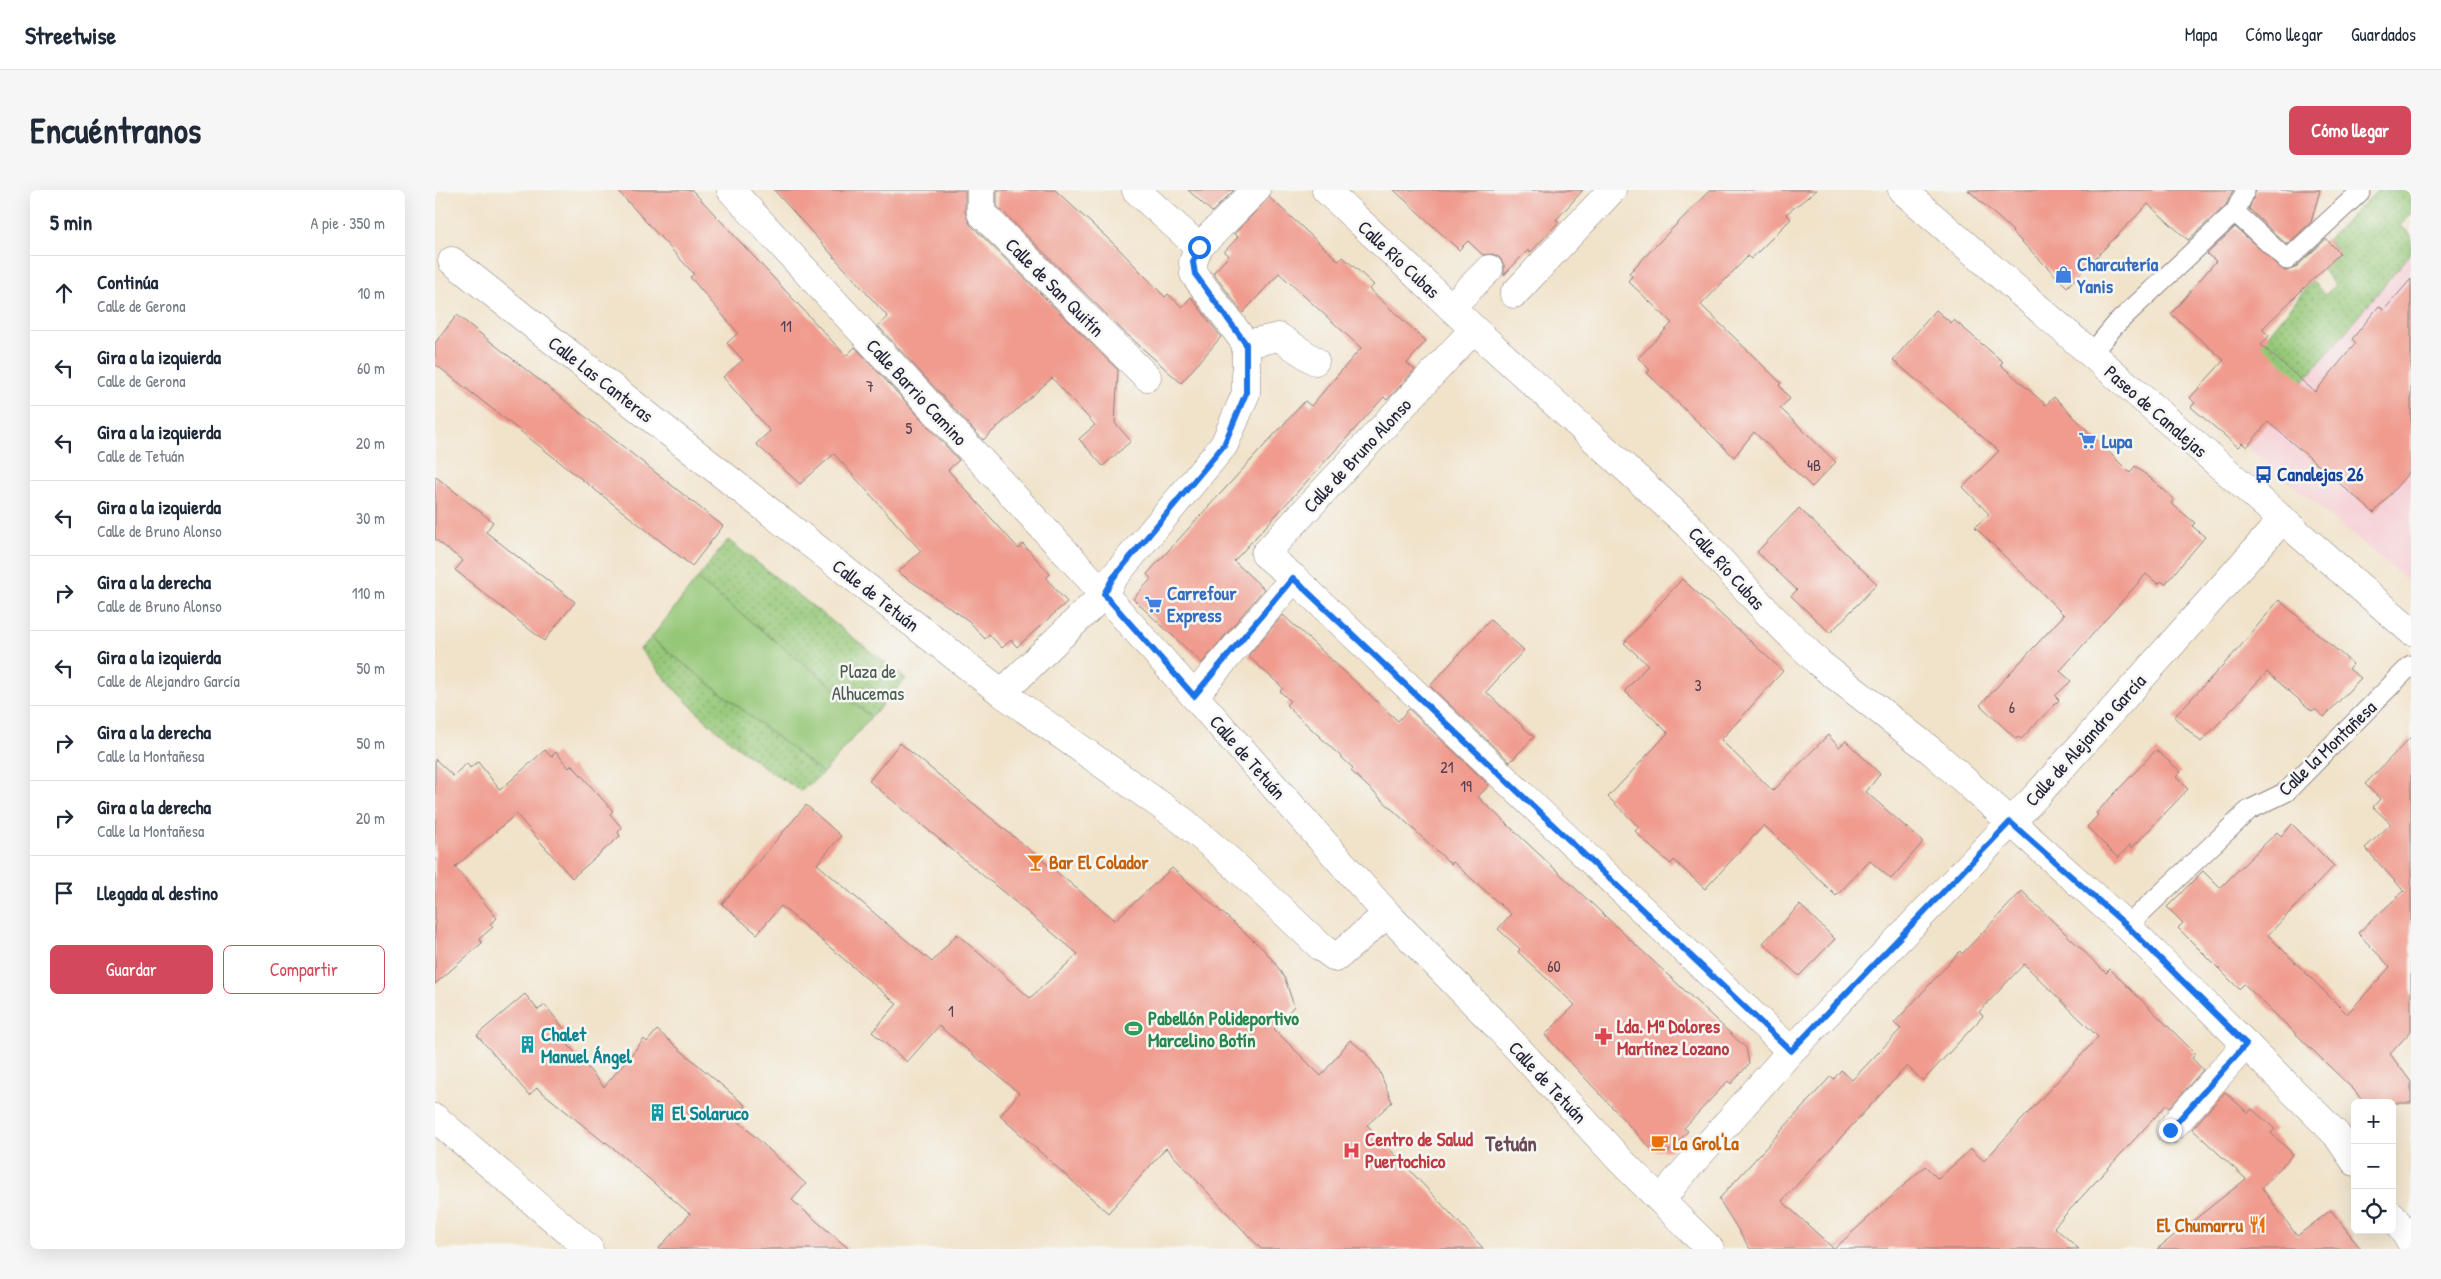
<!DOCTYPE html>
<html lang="es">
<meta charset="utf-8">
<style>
:root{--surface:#fff;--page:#f6f6f7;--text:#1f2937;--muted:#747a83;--line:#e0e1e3;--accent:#d1495b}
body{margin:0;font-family:"Patrick Hand",sans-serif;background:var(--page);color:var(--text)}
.controls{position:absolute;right:15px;bottom:15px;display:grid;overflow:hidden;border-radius:8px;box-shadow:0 5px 20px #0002}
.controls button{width:45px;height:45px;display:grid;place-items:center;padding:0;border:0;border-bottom:1px solid var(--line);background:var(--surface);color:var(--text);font:25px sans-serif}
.stop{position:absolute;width:15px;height:15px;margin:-11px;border:4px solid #1a73e8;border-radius:50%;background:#fff}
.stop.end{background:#1a73e8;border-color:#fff;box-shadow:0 1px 5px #0008}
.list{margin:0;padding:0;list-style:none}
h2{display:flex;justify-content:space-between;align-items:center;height:65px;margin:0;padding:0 20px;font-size:21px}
h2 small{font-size:16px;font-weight:400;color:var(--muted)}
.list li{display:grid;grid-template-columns:32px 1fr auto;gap:15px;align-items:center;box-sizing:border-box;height:75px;padding:0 20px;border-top:1px solid var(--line)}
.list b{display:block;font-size:19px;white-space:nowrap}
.list p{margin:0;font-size:16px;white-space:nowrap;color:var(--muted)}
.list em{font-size:16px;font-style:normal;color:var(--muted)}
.actions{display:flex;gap:10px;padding:15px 20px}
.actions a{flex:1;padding:11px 0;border:1px solid var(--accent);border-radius:8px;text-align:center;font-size:18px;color:var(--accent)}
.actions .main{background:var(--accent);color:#fff}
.icon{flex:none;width:28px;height:28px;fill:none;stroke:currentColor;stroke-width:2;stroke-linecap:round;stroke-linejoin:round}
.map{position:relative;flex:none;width:1976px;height:1059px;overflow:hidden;border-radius:8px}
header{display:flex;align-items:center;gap:30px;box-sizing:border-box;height:70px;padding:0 25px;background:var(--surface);border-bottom:1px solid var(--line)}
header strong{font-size:24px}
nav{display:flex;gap:28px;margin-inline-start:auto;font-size:18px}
.intro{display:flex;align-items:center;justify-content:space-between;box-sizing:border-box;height:120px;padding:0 30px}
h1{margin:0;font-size:35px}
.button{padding:12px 22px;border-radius:8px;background:var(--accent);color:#fff;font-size:18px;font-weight:700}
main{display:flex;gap:30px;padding:0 30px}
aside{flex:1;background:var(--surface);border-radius:8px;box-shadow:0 5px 20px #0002}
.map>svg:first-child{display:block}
.built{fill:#f6cfd6}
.green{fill:url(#green-dots);stroke:#5c7459}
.pitch{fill:#95c777;stroke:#5c7459}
.building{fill:#f09b8e}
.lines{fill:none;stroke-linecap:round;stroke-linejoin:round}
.service-casing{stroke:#8a8282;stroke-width:21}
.pedestrian-casing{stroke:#8a8282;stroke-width:29}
.minor-casing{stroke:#8a8282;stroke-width:29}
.tertiary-casing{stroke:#8a8282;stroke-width:29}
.service{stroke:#fff;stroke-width:19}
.pedestrian{stroke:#fff;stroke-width:28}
.minor{stroke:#fff;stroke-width:28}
.tertiary{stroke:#fff;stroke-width:28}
.route{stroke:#1a73e8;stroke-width:6}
.labels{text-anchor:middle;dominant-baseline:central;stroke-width:5;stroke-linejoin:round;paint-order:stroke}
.number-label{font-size:16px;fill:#564050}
.street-label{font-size:19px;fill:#22223b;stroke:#f6f6f2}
.shop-label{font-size:19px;font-weight:bold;fill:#366cbe;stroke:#f6f6f2;text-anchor:start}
.transit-label{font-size:19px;font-weight:bold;fill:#164399;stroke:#f6f6f2;text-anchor:start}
.park-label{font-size:19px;fill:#4a5c50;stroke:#f6f6f2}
.food-label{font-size:19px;font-weight:bold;fill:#c56008;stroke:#f6f6f2;text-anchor:start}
.leisure-label{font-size:19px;font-weight:bold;fill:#27864d;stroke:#f6f6f2;text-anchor:start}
.health-label{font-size:19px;font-weight:bold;fill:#be3a42;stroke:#f6f6f2;text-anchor:start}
.culture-label{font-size:19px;font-weight:bold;fill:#0d838f;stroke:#f6f6f2;text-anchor:start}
.quarter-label{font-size:21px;font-weight:bold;fill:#6a4c58;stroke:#f6f6f2}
</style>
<header>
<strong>Streetwise</strong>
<nav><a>Mapa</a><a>Cómo llegar</a><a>Guardados</a></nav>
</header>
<div class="intro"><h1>Encuéntranos</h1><a class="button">Cómo llegar</a></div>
<main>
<aside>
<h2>5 min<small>A pie · 350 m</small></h2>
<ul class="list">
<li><svg class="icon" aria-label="ahead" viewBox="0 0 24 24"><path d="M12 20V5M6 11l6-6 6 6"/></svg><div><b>Continúa</b><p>Calle de Gerona</p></div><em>10 m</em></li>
<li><svg class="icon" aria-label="left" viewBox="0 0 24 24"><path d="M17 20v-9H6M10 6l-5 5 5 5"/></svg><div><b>Gira a la izquierda</b><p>Calle de Gerona</p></div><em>60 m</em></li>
<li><svg class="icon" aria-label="left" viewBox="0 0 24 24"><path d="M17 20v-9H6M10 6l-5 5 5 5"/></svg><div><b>Gira a la izquierda</b><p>Calle de Tetuán</p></div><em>20 m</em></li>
<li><svg class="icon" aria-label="left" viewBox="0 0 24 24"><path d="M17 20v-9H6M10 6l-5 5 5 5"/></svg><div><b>Gira a la izquierda</b><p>Calle de Bruno Alonso</p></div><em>30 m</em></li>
<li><svg class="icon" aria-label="right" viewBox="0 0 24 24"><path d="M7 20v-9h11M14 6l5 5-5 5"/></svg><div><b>Gira a la derecha</b><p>Calle de Bruno Alonso</p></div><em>110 m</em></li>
<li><svg class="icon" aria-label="left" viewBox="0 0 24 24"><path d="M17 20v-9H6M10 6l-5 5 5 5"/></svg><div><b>Gira a la izquierda</b><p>Calle de Alejandro García</p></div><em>50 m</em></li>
<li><svg class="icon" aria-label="right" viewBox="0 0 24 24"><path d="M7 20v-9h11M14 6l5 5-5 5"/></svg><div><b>Gira a la derecha</b><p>Calle la Montañesa</p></div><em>50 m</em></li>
<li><svg class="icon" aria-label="right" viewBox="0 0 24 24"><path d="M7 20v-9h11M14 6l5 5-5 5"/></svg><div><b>Gira a la derecha</b><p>Calle la Montañesa</p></div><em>20 m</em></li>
<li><svg class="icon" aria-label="arrive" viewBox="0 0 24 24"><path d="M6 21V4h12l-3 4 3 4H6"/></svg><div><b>Llegada al destino</b></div></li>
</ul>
<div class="actions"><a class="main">Guardar</a><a>Compartir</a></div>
</aside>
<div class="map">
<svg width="1976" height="1059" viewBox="0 0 1976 1059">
<defs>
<pattern id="green-dots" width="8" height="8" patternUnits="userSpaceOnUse" patternTransform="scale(1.25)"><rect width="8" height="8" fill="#95c777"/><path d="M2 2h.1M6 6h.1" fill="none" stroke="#79a163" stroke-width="1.8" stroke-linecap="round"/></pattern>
</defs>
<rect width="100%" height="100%" fill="#f6f6f2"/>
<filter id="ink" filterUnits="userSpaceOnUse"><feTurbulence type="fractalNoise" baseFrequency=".02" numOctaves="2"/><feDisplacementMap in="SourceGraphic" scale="10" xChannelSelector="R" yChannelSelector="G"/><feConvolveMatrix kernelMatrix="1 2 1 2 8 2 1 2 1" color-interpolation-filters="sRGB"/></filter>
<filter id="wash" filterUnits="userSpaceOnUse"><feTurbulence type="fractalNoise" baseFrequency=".0096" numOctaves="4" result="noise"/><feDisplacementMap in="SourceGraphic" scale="20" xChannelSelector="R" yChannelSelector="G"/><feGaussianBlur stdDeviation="1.12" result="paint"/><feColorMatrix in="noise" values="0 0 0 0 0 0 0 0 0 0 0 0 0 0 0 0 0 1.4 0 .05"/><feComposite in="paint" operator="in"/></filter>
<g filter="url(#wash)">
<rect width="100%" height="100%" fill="#f1e3ca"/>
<polygon class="built" points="1976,63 1976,393 1812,257"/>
<g class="green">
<polygon points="1943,0 1976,0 1976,25 1965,35 1976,45 1976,63 1865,196 1822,159 1877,91 1890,105 1900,96 1888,80 1905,63 1892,50"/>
<polygon points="293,350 471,489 436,527 262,389"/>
<path d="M216 448 388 583 366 601C327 577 288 548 256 516 238 499 222 478 205 459Z"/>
</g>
<polygon class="pitch" points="262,389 436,527 388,583 216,448"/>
<g id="blocks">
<g class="building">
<polygon points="182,0 257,0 411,166 420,157 524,270 513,280 584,359 588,354 615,384 611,388 632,412 582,457 576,450 567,458 554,444 550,449 534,431 463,382 486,361 399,264 365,294 321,254 335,241 288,187 308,170 292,153 303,143 255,87 259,84"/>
<polygon points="339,0 530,0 530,23 535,34 683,180 680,233 696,251 668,276 644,249 660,235 617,188 548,250 443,136 453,127"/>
<polygon points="562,0 620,0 682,57 730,107 733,104 747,117 756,107 786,147 746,193 685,138 562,16"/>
<polygon points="753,0 799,0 777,22"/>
<polygon points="959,0 1148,0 1121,30 1124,32 1095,63 1093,60 1069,85 1069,75 1065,68 1058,64 1048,65 1033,51 1024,60"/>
<polygon points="1275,0 1382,0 1351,24 1356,29 1316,69 1313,66 1266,115 1346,193 1344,195 1355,209 1345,218 1401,272 1377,297 1319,242 1299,267 1212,183 1215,180 1203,168 1237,133 1193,91 1197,86 1194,83"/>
<polygon points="1533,0 1798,0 1791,15 1753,50 1713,14 1632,97 1577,42 1578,41"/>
<polygon points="1821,0 1885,0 1876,32 1852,55 1814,19"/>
<polygon points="834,7 904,71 908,67 925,82 939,95 934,99 991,151 972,173 980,180 952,210 949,207 799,371 829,399 767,473 698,409 716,389 712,384 870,211 876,216 926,158 844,83 808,123 778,83 794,66 789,62 803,47 799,44"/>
<polygon points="1800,37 1850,81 1860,78 1891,49 1905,63 1827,139 1834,146 1826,155 1880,202 1921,153 1917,149 1944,116 1949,120 1976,89 1976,280 1939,323 1833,232 1812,257 1807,253 1803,257 1756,217 1760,213 1755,208 1789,170 1736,124 1781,71 1772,64"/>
<polygon points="1501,120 1516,133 1519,130 1568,172 1565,174 1611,215 1619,207 1695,283 1700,276 1720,292 1739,309 1736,313 1760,333 1757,336 1770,347 1730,394 1726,391 1723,394 1711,384 1625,481 1636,491 1620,506 1624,510 1586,549 1583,547 1581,549 1545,515 1629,425 1540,337 1554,324 1528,297 1564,261 1458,170"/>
<polygon points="22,125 288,336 257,376 0,174 0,153"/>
<polygon points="0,286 58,332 51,342 140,412 109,451 20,380 28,371 0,349"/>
<polygon points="1364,318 1442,394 1395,443 1356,406 1362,400 1322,362"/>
<polygon points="1247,389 1348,481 1286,550 1338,601 1393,545 1404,557 1411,551 1445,584 1431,602 1488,652 1456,689 1435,671 1401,706 1329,635 1270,699 1239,670 1236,674 1218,659 1200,641 1204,637 1173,607 1233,543 1190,501 1213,475 1189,453"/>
<polygon points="1844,410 1918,474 1914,479 1926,488 1889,527 1880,519 1877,521 1832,482 1766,552 1739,527 1804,458"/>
<polygon points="848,425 963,531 974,519 1054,595 1043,607 1311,858 1314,874 1296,894 1293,891 1249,938 1253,941 1235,961 1217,960 1110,845 1140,815 1083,762 1085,759 1063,739 1076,724 1018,672 1016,674 916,581 918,578 851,515 855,511 845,501 848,498 813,466"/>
<polygon points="1055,430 1089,460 1051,502 1099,547 1075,572 995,496"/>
<polygon points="1976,547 1976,841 1955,864 1976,892 1976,913 1929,913 1920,901 1809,794 1804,799 1743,738 1748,733 1732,717 1768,681 1785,698 1842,642 1846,646 1857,634 1899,676 1833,745 1912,824 1955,777 1923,743 1969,701 1930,658 1956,634 1938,617 1945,609 1930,594"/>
<polygon points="465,553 680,730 737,678 828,759 840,773 850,789 859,816 839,839 886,886 915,850 931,863 944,880 957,912 932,935 1049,1059 826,1059 731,958 673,1023 565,926 584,903 504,836 472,872 437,842 462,814 346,716 322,744 287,714 371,615 406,646 382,674 445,728 497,772 522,744 595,808 643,764 434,591"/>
<polygon points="110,560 116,567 121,562 134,578 137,575 178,621 175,624 187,638 183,642 185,646 137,688 81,624 20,677 62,728 55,734 58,737 44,749 47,753 0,794 0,569 18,586 32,573 35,578 43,572 65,600"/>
<polygon points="1721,560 1746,582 1741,587 1753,599 1697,658 1695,655 1683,668 1652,637 1663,625 1661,623"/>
<polygon points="1587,701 1671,783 1675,779 1761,864 1757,868 1768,880 1734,918 1731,915 1619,1037 1644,1059 1399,1059 1490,976 1503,989 1536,959 1549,971 1663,847 1589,774 1544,822 1548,826 1488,891 1472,876 1347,1011 1399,1059 1315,1059 1284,1009 1396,886 1399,889 1406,880 1417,890 1466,839 1459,833 1474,817 1525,761 1527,764"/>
<polygon points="1365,715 1400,749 1364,786 1328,753"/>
<polygon points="90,804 103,820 110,815 130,840 125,845 169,897 209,849 212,852 222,840 311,916 300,928 371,994 357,1010 414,1059 223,1059 255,1024 171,952 170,953 102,898 94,905 42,845"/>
<polygon points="1790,902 1813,923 1817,919 1840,939 1836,943 1858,964 1827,998 1862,1046 1896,1020 1926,1059 1722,1059 1811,989 1757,939"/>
</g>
</g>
</g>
<g filter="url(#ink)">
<use href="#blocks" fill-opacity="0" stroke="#8a8282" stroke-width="1"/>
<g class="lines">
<defs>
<g id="service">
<polyline points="1800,22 1810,2"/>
<polyline points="1656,164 1681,134 1800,22 1852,70 1926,1"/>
<polyline points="1692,736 1814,620 1851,602 1976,475"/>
</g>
<g id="pedestrian">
<polyline points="17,71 316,307"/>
<polyline points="1079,104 1177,0"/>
<polyline points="1016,117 1054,79"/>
<polyline points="759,506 859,388 830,364 1039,139"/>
</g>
<g id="minor">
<polyline points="296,0 669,404 952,724 1062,836 1187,972 1275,1059"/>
<polyline points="546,0 546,23 712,187"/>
<polyline points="701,0 764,57"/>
<polyline points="891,0 1039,139 1253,335 1334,424 1384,473 1499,563 1692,736 1901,944 1920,972"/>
<polyline points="811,154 844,147 880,171"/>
<polyline points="316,307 567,503 748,631 795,671 886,757 901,768 952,724"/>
<polyline points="859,388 1356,861"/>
<polyline points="567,503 669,404 678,388 789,255 811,203 811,154 759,84 758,72 764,57 821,0"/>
<polyline points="0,928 154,1059"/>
<polyline points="1735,940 1811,854"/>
<polyline points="1227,1011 1240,992 1356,861 1603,604 1847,330"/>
<polyline points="1957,1025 1976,1052"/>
</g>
<polyline id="tertiary" points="1467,0 1976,441"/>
</defs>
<use href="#service" class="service-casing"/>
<use href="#pedestrian" class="pedestrian-casing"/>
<use href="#minor" class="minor-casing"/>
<use href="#tertiary" class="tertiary-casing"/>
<use href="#service" class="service"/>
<use href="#pedestrian" class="pedestrian"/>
<use href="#minor" class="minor"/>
<use href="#tertiary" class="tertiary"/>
</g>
</g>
<g class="lines" filter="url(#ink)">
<polyline class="route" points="764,57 758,72 760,84 811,154 811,203 789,255 678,388 669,404 759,506 858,388 1356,861 1575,632 1692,736 1811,854 1735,940"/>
</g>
<defs>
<symbol id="shop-bare" viewBox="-9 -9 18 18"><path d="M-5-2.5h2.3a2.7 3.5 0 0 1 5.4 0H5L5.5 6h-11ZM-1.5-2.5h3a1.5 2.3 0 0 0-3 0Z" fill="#3f7fe0" stroke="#f6f6f2" stroke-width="2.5" paint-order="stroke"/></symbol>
<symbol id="supermarket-bare" viewBox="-9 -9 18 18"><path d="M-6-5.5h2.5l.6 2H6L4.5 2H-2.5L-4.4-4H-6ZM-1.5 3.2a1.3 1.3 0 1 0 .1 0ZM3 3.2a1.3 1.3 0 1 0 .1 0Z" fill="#3f7fe0" stroke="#f6f6f2" stroke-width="2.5" paint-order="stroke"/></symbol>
<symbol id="bus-bare" viewBox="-9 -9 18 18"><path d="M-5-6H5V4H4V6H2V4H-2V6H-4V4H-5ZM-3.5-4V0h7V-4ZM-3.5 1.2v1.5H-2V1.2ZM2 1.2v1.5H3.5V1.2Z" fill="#1a4fb4" stroke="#f6f6f2" stroke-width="2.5" paint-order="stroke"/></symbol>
<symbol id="bar-bare" viewBox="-9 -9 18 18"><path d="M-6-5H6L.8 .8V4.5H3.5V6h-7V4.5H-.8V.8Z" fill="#e8710a" stroke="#f6f6f2" stroke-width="2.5" paint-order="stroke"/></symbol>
<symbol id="stadium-bare" viewBox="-9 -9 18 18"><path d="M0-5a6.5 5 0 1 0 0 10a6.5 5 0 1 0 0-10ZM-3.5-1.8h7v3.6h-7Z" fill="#2e9e5b" stroke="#f6f6f2" stroke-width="2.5" paint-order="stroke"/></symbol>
<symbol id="pharmacy-bare" viewBox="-9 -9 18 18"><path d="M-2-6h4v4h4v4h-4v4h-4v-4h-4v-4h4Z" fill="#e0444e" stroke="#f6f6f2" stroke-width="2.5" paint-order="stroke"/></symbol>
<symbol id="building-bare" viewBox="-9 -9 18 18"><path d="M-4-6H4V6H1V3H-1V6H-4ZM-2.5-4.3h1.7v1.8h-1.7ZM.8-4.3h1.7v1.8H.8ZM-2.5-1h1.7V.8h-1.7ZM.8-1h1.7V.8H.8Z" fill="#0f9aa8" stroke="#f6f6f2" stroke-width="2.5" paint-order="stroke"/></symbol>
<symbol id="cafe-bare" viewBox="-9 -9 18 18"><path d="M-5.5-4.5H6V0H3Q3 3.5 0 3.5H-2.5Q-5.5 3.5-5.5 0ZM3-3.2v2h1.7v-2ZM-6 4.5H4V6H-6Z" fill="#e8710a" stroke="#f6f6f2" stroke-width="2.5" paint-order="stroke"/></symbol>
<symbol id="hospital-bare" viewBox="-9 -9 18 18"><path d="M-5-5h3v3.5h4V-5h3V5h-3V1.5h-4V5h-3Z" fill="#e0444e" stroke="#f6f6f2" stroke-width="2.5" paint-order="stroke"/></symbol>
<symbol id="restaurant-bare" viewBox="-9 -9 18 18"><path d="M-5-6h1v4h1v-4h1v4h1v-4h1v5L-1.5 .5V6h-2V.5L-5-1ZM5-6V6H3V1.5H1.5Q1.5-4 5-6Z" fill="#e8710a" stroke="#f6f6f2" stroke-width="2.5" paint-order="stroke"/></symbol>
</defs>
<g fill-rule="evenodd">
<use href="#shop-bare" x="1616" y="72" width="25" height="25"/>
<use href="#supermarket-bare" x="1640" y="238" width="25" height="25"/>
<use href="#bus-bare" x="1816" y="272" width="25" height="25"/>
<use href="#supermarket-bare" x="706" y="402" width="25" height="25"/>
<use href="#bar-bare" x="588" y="660" width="25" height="25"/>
<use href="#stadium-bare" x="686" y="826" width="25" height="25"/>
<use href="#pharmacy-bare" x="1156" y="834" width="25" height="25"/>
<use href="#building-bare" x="80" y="842" width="25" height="25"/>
<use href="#building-bare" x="210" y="910" width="25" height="25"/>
<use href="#cafe-bare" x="1212" y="940" width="25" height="25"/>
<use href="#hospital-bare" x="904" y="948" width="25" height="25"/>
<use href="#restaurant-bare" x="1810" y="1022" width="25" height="25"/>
</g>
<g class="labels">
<g class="number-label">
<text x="351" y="136">11</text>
<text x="435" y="196">7</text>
<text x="474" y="238">5</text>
<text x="1379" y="275">4B</text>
<text x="1263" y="495">3</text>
<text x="1577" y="517">6</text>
<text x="1012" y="577">21</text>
<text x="1031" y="596">19</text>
<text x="1119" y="776">60</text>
<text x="516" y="821">1</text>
</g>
<g class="street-label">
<text transform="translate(964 69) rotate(43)">Calle Río Cubas</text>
<text transform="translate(620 97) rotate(45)">Calle de San Quitín</text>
<text transform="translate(166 189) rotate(38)">Calle Las Canteras</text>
<text transform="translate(482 202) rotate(47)">Calle Barrio Camino</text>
<text transform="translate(1721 221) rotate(41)">Paseo de Canalejas</text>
<text transform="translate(922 265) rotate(-47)">Calle de Bruno Alonso</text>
<text transform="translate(1292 378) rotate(48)">Calle Río Cubas</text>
<text transform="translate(441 405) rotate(38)">Calle de Tetuán</text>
<text transform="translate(1650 550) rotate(-48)">Calle de Alejandro García</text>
<text transform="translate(1892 558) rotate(-44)">Calle la Montañesa</text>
<text transform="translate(813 567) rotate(49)">Calle de Tetuán</text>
<text transform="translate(1113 892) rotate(47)">Calle de Tetuán</text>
</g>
<g class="shop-label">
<text x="1642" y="74">Charcutería<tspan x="1642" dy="22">Yanis</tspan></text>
<text x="1667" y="251">Lupa</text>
<text x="732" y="403">Carrefour<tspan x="732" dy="22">Express</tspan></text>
</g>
<g class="transit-label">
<text x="1842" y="284">Canalejas 26</text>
</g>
<g class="park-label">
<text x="433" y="481">Plaza de<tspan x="433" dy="22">Alhucemas</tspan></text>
</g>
<g class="food-label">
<text x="614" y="672">Bar El Colador</text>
<text x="1238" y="953">La Grol'La</text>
<text x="1808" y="1035" text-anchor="end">El Chumarru</text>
</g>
<g class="leisure-label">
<text x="713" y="828">Pabellón Polideportivo<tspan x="713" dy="22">Marcelino Botín</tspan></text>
</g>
<g class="health-label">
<text x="1182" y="836">Lda. Mª Dolores<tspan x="1182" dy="22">Martínez Lozano</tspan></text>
<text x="930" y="949">Centro de Salud<tspan x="930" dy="22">Puertochico</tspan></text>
</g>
<g class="culture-label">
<text x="106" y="844">Chalet<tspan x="106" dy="22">Manuel Ángel</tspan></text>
<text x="237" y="923">El Solaruco</text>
</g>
<g class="quarter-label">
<text x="1076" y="953">Tetuán</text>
</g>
</g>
</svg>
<div class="controls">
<button>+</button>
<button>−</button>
<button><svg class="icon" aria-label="locate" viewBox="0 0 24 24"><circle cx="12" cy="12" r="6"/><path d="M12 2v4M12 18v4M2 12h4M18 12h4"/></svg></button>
</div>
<div class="stop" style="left:764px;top:57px"></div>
<div class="stop end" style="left:1735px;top:940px"></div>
</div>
</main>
